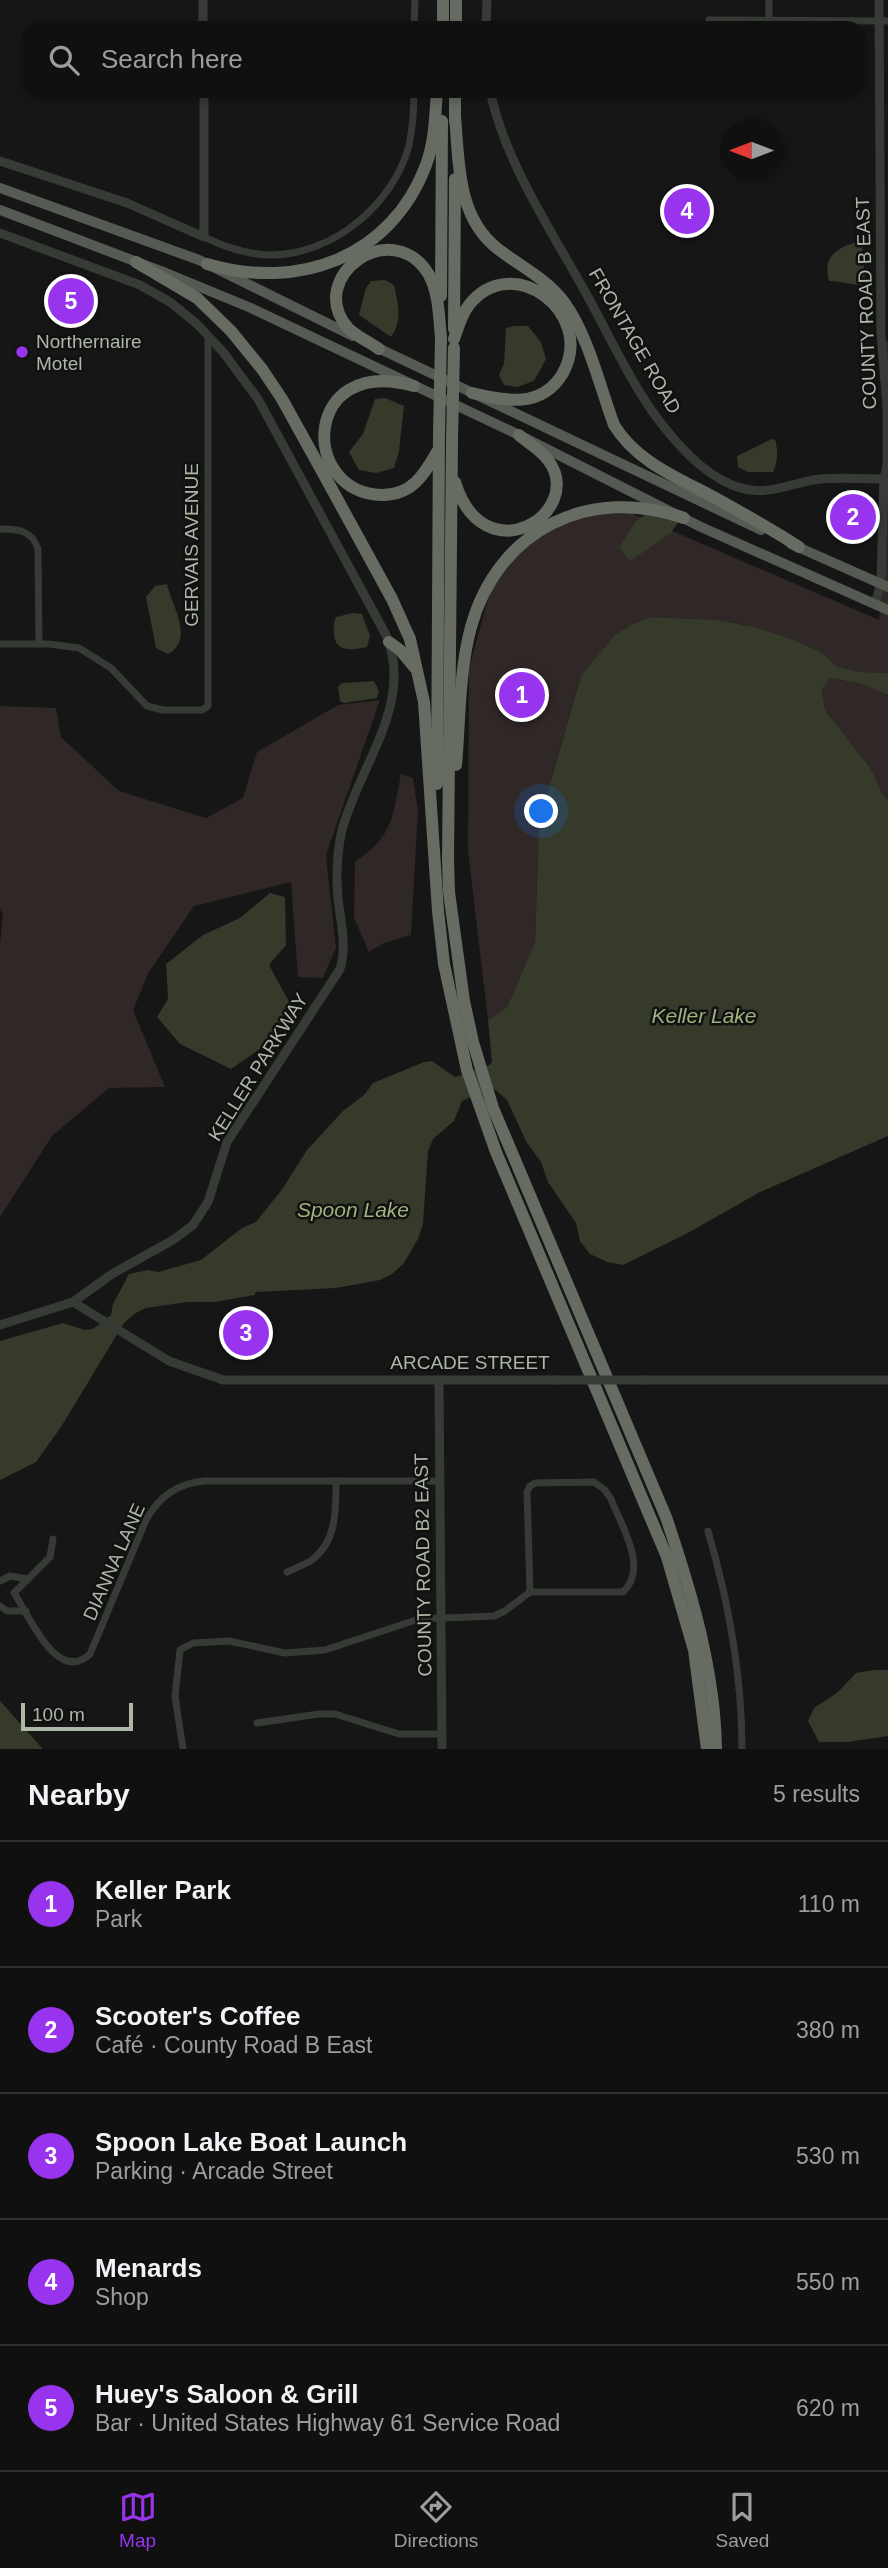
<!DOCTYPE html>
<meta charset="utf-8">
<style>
:root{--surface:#101010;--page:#1e1e1e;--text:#f1f3f6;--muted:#9c9d9f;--line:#303030;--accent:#9834ee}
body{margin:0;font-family:Arial,sans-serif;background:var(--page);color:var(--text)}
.compass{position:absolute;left:720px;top:119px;width:63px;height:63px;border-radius:50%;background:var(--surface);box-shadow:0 4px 10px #0003;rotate:270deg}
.scale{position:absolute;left:21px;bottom:18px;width:112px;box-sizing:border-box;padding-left:7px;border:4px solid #adb6a7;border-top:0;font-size:19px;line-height:24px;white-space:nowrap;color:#adb6a7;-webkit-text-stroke:5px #101110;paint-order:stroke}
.you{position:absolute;left:542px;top:812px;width:24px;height:24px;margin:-18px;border:5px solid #fff;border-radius:50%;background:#1a73e8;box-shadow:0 0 0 10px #1a73e833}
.badge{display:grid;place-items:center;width:46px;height:46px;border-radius:50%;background:var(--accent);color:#fff;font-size:23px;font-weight:700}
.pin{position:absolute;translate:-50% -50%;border:4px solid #fff;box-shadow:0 2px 7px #0006}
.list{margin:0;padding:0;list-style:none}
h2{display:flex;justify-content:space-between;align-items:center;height:91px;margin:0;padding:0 28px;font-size:30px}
h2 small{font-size:23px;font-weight:400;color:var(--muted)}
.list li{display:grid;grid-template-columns:46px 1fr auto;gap:21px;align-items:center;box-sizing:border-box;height:126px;padding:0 28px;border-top:2px solid var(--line)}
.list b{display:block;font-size:26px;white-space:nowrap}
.list p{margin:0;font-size:23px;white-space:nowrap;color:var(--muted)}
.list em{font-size:23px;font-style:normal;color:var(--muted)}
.icon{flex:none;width:38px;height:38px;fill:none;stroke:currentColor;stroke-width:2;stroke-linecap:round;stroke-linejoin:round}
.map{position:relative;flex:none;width:888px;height:1749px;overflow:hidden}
.search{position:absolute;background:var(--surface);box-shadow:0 4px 10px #0003;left:21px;right:21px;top:21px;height:77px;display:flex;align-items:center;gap:18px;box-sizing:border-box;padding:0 24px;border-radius:21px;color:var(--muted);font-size:26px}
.sheet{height:721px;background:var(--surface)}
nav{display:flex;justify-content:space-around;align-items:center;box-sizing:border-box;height:98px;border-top:2px solid var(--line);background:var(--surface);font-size:19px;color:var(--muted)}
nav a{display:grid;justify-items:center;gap:4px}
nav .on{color:var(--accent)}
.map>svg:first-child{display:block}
.green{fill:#302727}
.water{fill:#353a2b}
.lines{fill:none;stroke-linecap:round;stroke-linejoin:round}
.minor{stroke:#373b36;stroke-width:7}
.tertiary{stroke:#373b36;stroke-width:9}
.primary{stroke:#555a52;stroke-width:10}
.motorway{stroke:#666c62;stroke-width:12}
.tertiary-bridge{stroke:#373b36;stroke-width:9}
.motorway-bridge{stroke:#666c62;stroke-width:12}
.poi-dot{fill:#9834ee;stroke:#101110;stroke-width:2.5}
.labels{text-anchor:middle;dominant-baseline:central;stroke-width:5;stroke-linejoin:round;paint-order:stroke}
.street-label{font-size:19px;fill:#adb6a7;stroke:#101110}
.poi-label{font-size:19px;fill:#adb6a7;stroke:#101110;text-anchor:start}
.water-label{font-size:21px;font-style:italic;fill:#a0b17e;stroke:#101110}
</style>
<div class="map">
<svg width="888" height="1749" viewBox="0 0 888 1749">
<rect width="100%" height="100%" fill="#151615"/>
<g class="green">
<polygon points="885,341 888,341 888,673 860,672 838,667 821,652 792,639 755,627 718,620 652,617 581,676 539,823 535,942 507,1007 488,1020 468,851 469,668 495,574 563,517 617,507 879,620 887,549"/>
<polygon points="830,678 862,684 888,695 888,800 883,795 871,769 825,710 822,689"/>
<polygon points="380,700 326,855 336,948 323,978 298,977 291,882 194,906 149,972 133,1010 165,1087 109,1088 52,1136 0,1217 0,943 3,915 0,909 0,706 56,708 61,737 119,791 206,818 243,798 257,752 338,705"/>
<path d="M401 774 413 778 418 811 411 935 384 943 369 952 354 918 355 861C393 838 393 815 401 774Z"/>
</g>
<g class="water">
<path d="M859 241 862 243 865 281 862 285C850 285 842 281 829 281 822 256 837 248 859 241Z"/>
<path d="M385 280 394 285C398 304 403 320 391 337L359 315 366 288 371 281Z"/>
<polygon points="515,326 528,326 541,342 546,359 534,381 517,387 504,385 499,375 504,364 506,328"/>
<polygon points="385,398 404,406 399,451 394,468 376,473 359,470 349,452 363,434 375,399"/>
<path d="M772 439 775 440C778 449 778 463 773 472H748L738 467 737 456Z"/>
<polygon points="653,510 678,522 671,533 630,561 619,547 637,520"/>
<path d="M167 584C172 606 195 640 168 654L156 648 146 597 155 586Z"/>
<path d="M353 613 362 614 370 636 367 647C353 650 336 653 334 635 334 628 333 624 336 617Z"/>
<polygon points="652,617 718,620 755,627 792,639 821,652 838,667 860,672 888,673 888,695 862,684 830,678 822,689 825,710 871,769 883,795 888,800 888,1136 760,1192 686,1234 623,1265 607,1262 590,1254 580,1241 576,1223 548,1182 541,1162 527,1143 507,1100 493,1088 462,1101 454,1121 433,1139 428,1151 423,1224 418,1239 404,1263 392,1274 380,1280 336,1288 255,1292 255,1295 215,1302 187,1302 146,1308 134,1314 124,1323 61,1427 36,1462 0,1480 0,1341 63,1323 85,1330 93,1329 111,1315 113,1304 129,1274 148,1270 158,1272 201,1260 242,1228 256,1222 283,1188 307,1150 343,1111 364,1095 373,1083 424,1062 432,1061 455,1077 488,1066 492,1062 488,1020 507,1007 535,942 539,823 581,676 615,635 633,624"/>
<polygon points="374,681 379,691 377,698 344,703 340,701 338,687 342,683"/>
<polygon points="270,893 285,897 286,945 269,965 293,1009 260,1049 231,1069 180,1044 157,1017 168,999 166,964 203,935 240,918"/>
<polygon points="874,1670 888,1670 888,1736 848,1742 819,1742 808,1721 814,1708 838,1692 856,1673"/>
<polygon points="0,1701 43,1749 0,1749"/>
</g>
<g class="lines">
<g class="minor">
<polyline points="769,0 769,20"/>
<polyline points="709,20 888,21"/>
<polyline points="414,28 415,0"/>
<path d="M204 237C225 247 247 255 271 255 333 255 394 204 409 145 413 127 414 109 414 91"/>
<path d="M0 529C18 529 32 530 38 549L39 644"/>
<polyline points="0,644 49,644 79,648 111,668 147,706 163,710 202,710 208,706 208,337"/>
<path d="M708 1531C729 1603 742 1674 742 1749"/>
<path d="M53 1539 50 1557 14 1593C29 1615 57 1685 90 1654L146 1520C159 1496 178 1483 205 1481H439"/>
<path d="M287 1572C295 1568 305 1565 312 1560 337 1541 336 1509 336 1481"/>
<polyline points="0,1581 10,1576 28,1579"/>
<polyline points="0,1606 7,1611 26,1611"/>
<polyline points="257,1723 319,1714 335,1714 399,1734 442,1734"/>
<path d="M183 1749 175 1696 180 1650 193 1643 229 1641 285 1653 325 1650 419 1619 494 1616 505 1611 530 1592H623C649 1568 621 1525 611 1499L605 1490 594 1482 535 1483 530 1486 527 1492 530 1592"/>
</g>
<g class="tertiary">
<polyline points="203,0 203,28"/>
<polyline points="486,28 487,0"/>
<path d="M490 91C506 165 552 231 588 297 610 337 630 381 657 418 677 444 701 472 732 485 767 499 787 483 820 479 841 477 863 479 884 479"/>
<polyline points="0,161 127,203 204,237 204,91"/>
<path d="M0 233 140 285 170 302 197 324 223 352 258 399 386 635C415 703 359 766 342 830 337 852 336 876 338 899 341 923 347 946 340 969L227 1142 208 1202 193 1225 173 1240 112 1274 73 1302 0 1325"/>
<polyline points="875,604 881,583 884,479 887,465 887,406 881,334 879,0"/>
<polyline points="73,1302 169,1361 223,1380 554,1380"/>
<polyline points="439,1380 442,1749"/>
<polyline points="645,1380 888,1380"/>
</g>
<g class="primary">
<polyline points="0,188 199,260 353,336"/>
<polyline points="0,210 166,273 251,308 519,435 701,527 888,610"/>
<polyline points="374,346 761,530"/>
<polyline points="791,544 888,587"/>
</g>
<g class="motorway">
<polyline points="443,28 443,0"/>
<polyline points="456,28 456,0"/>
<path d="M455 116C459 162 457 218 498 249 520 266 547 279 564 302 588 335 600 387 614 425 637 463 681 479 719 500 746 515 773 530 799 547"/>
<polyline points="455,122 455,91"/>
<polyline points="136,262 197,298 231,331 262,369 282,399 323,473 392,599 410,639 424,702 438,911 444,964 467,1070 496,1152 667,1557 694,1650 707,1749"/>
<path d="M207 264C298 291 391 258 426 165 435 141 435 116 437 91"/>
<polyline points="441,296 442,121"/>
<polyline points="454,329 455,179"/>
<path d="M454 339C458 328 461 315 469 305 512 250 596 313 563 373 542 409 505 401 472 393"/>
<path d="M379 349C369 342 356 336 348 328 304 277 393 214 429 275 439 293 439 318 441 338"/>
<path d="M414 386C302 354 299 493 382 495 412 495 424 475 437 452"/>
<path d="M452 441 448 859 449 892 464 1001 473 1042 493 1108 666 1517C691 1591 715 1671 716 1749"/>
<path d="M455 482C484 577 587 512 548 460 541 450 528 443 519 435"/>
<polyline points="389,642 400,650 415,668"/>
<path d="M456 765C460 720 459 671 471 627 498 529 590 485 684 518"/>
<polyline points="437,784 439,435"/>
</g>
<polyline class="tertiary-bridge" points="554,1380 645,1380"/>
<g class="motorway-bridge">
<polyline points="439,435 441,338"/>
<polyline points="452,441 454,348"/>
</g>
</g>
<circle class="poi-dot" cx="22" cy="352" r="7"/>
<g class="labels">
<g class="street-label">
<text transform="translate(866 303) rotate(-92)">COUNTY ROAD B EAST</text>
<text transform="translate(635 341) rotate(60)">FRONTAGE ROAD</text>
<text transform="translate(191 545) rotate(-90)">GERVAIS AVENUE</text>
<text transform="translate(258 1067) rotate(-58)">KELLER PARKWAY</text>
<text x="470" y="1362">ARCADE STREET</text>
<text transform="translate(114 1562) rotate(-66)">DIANNA LANE</text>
<text transform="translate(423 1565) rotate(-91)">COUNTY ROAD B2 EAST</text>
</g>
<g class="poi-label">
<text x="36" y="341">Northernaire<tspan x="36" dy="22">Motel</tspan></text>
</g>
<g class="water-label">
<text x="704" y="1015">Keller Lake</text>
<text x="353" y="1209">Spoon Lake</text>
</g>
</g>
</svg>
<svg class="compass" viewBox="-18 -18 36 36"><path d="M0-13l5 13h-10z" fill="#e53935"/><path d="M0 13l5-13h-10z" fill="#9c9d9f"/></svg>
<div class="scale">100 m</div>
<div class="you"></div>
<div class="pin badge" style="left:522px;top:695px">1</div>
<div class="pin badge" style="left:853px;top:517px">2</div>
<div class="pin badge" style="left:246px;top:1333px">3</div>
<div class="pin badge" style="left:687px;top:211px">4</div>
<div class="pin badge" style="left:71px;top:301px">5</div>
<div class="search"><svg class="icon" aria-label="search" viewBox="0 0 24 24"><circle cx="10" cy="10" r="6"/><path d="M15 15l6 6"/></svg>Search here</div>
</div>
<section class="sheet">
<h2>Nearby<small>5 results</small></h2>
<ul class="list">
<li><span class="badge">1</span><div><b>Keller Park</b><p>Park</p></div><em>110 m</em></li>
<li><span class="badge">2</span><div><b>Scooter's Coffee</b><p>Café · County Road B East</p></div><em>380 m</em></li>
<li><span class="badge">3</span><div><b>Spoon Lake Boat Launch</b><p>Parking · Arcade Street</p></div><em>530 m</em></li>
<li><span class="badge">4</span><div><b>Menards</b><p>Shop</p></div><em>550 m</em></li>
<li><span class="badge">5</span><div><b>Huey's Saloon &amp; Grill</b><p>Bar · United States Highway 61 Service Road</p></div><em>620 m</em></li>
</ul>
</section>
<nav>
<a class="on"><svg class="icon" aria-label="map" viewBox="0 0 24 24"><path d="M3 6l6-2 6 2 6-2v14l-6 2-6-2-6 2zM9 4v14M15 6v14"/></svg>Map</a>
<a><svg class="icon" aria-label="directions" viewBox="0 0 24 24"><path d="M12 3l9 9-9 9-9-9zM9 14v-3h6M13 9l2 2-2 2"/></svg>Directions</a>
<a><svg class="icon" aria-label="saved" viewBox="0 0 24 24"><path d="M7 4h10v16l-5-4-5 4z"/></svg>Saved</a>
</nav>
